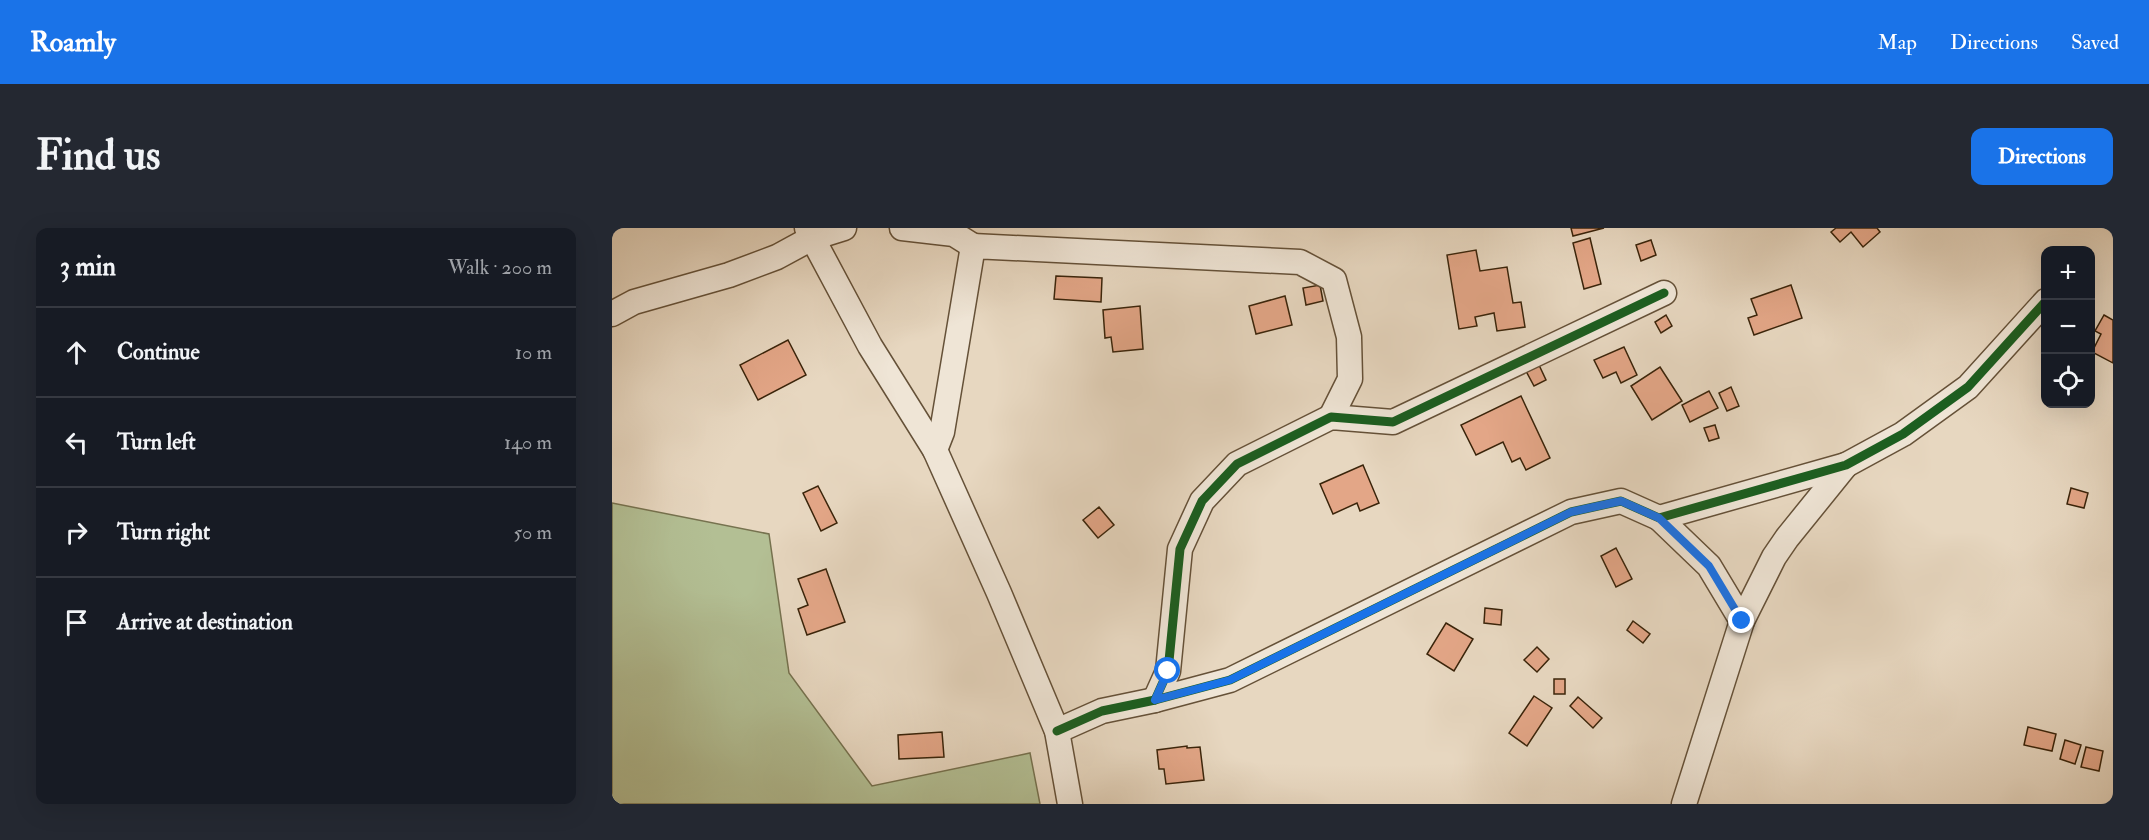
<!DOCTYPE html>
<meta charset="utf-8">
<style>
:root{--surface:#171b24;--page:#242831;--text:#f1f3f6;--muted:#9ea1a6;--line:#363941;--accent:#1a73e8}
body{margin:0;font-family:"IM FELL Double Pica",serif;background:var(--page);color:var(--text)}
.controls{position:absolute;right:18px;top:18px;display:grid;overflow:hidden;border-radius:12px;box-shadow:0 6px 24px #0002}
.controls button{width:54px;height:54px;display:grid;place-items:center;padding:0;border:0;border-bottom:2px solid var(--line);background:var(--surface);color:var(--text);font:30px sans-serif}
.stop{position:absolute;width:18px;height:18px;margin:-14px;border:4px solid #1a73e8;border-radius:50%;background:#fff}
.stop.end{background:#1a73e8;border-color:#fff;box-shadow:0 2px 6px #0008}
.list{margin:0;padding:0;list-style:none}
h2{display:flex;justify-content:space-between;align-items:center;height:78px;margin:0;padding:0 24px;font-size:26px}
h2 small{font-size:20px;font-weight:400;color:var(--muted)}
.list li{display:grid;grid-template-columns:39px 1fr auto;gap:18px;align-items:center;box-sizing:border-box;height:90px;padding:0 24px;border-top:2px solid var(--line)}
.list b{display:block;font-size:22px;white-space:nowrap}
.list em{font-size:20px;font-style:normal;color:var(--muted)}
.icon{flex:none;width:33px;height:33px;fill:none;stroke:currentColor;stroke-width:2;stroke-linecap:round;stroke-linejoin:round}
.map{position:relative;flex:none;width:1501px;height:576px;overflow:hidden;border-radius:12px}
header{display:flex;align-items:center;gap:36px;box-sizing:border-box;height:84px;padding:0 30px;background:var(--accent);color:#fff}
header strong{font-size:28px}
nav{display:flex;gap:33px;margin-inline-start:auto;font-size:21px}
.intro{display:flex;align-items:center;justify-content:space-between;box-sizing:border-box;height:144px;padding:0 36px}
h1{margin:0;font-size:42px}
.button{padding:15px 27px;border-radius:12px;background:var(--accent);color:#fff;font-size:21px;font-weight:700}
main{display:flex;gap:36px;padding:0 36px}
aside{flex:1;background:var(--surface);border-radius:12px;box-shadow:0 6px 24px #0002}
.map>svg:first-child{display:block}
.green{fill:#b3bf94;stroke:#76724f;stroke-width:1.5}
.building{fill:#e3a687;stroke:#3a240a;stroke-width:1.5}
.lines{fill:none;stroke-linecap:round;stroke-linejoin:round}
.minor-casing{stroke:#655138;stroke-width:27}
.minor{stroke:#efe5d6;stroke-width:24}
.cycleway-casing{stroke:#efe5d6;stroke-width:13}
.cycleway{stroke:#1b5e20;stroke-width:9}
.route{stroke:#1a73e8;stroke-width:8}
</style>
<header>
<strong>Roamly</strong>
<nav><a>Map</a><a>Directions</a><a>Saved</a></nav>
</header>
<div class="intro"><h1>Find us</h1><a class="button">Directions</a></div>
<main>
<aside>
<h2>3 min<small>Walk · 200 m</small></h2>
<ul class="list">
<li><svg class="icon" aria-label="ahead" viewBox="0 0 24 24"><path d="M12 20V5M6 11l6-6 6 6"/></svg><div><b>Continue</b></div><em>10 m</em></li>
<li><svg class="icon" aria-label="left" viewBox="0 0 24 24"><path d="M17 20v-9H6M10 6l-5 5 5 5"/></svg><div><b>Turn left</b></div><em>140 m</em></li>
<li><svg class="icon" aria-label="right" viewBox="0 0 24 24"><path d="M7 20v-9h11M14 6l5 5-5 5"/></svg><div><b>Turn right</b></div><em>50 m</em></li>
<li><svg class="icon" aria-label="arrive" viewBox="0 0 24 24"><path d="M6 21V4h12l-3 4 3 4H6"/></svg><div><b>Arrive at destination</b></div></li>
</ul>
</aside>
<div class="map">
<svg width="1501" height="576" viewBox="0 0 1501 576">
<rect width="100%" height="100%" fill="#e7d7c0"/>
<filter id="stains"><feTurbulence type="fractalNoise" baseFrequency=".00333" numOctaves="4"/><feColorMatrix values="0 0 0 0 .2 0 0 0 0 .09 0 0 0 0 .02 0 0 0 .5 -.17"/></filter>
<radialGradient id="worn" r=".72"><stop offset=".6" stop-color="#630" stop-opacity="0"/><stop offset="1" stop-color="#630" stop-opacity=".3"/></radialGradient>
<polygon class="green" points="0,275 157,306 177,445 260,558 418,525 428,576 0,576"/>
<g class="building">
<polygon points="959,0 992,0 961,8"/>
<polygon points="1224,0 1265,0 1268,4 1251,19 1239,4 1228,14 1219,4"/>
<polygon points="978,10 989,56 972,61 961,15"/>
<polygon points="1039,12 1044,27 1029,33 1024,17"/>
<polygon points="864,22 868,43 895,39 901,75 909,74 913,99 885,103 882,85 863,89 865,98 847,101 835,27"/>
<polygon points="444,48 490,50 489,74 442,71"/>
<polygon points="708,57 711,73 694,77 691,60"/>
<polygon points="1179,57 1190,90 1142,107 1136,90 1145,87 1139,71"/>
<polygon points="673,68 680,97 644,106 637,78"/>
<polygon points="528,78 531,121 501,124 499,109 493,110 491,82"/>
<polygon points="1054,87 1060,98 1049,105 1043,94"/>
<polygon points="1492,87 1501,92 1501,135 1480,124 1489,106 1483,103"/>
<polygon points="176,112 194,147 146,172 128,137"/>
<polygon points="1012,119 1025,147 1009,155 1004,144 991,150 982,132"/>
<polygon points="927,137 934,152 922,158 914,143"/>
<polygon points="1048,139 1070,173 1040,192 1019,158"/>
<polygon points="1119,159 1127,178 1115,183 1107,165"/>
<polygon points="1097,163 1106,180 1078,194 1070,177"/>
<polygon points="909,168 938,230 914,242 908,230 900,234 891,214 864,227 849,197"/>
<polygon points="1103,197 1107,210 1097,213 1092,200"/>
<polygon points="751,237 767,275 748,283 745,275 721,286 708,256"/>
<polygon points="206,258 225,295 209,303 191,265"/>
<polygon points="1459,260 1476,265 1472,280 1455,276"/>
<polygon points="487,279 502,297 486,310 471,292"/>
<polygon points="1004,320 1020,351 1004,359 989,328"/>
<polygon points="214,341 233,394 195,407 186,381 196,377 186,351"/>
<polygon points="873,380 890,382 889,397 872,395"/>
<polygon points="1021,393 1038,406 1031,415 1015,402"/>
<polygon points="834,395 861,411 842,443 815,426"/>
<polygon points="925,419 937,431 925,444 912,432"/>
<rect x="942" y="451" width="11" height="15"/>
<polygon points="922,468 940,480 915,518 897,505"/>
<polygon points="966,469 990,490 981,500 958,478"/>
<polygon points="1416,499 1444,506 1440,523 1412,517"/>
<polygon points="330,504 332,529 287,531 286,507"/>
<polygon points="1453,512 1469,517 1463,536 1448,531"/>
<polygon points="575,518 575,520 588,519 592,552 554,556 552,541 547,541 545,522"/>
<polygon points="1474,519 1491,523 1487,543 1469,539"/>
</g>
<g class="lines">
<defs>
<g id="minor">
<polyline points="195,0 258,118 323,222 387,365 445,503 458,576"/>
<polyline points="290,0 342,6 361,18"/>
<polyline points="0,86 22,74 117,47 165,29 200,10 232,0"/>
<polyline points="323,222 330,204 361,18 688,34 722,52 737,109 738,151 719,189"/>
<polyline points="1047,290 1097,338 1130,393 1072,576"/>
<polyline points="1130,393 1162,329 1175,310 1234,237"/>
<polyline points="543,472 556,443 568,321 590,273 625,236 719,189 781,194 1052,65"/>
<polyline points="445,503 490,483 543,472 618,452 959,284 1009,273 1047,290 1234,237 1291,206 1356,159 1434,73"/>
</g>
</defs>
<use href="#minor" class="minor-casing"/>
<use href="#minor" class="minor"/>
<defs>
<g id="cycleway">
<polyline points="543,472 556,443 568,321 590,273 625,236 719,189 781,194 1052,65"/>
<polyline points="445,503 490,483 543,472 618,452 959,284 1009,273 1047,290 1234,237 1291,206 1356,159 1434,73"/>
</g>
</defs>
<use href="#cycleway" class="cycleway-casing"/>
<use href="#cycleway" class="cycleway"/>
</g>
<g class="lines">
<polyline class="route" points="556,443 543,472 618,452 959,284 1009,273 1047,290 1097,338 1130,393"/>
</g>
<rect width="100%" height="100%" filter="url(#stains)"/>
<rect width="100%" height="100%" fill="url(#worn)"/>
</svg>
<div class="controls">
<button>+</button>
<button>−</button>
<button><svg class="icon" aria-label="locate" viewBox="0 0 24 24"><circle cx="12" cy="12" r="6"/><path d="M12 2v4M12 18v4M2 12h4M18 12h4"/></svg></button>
</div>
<div class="stop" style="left:556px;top:443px"></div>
<div class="stop end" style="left:1130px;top:393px"></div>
</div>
</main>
